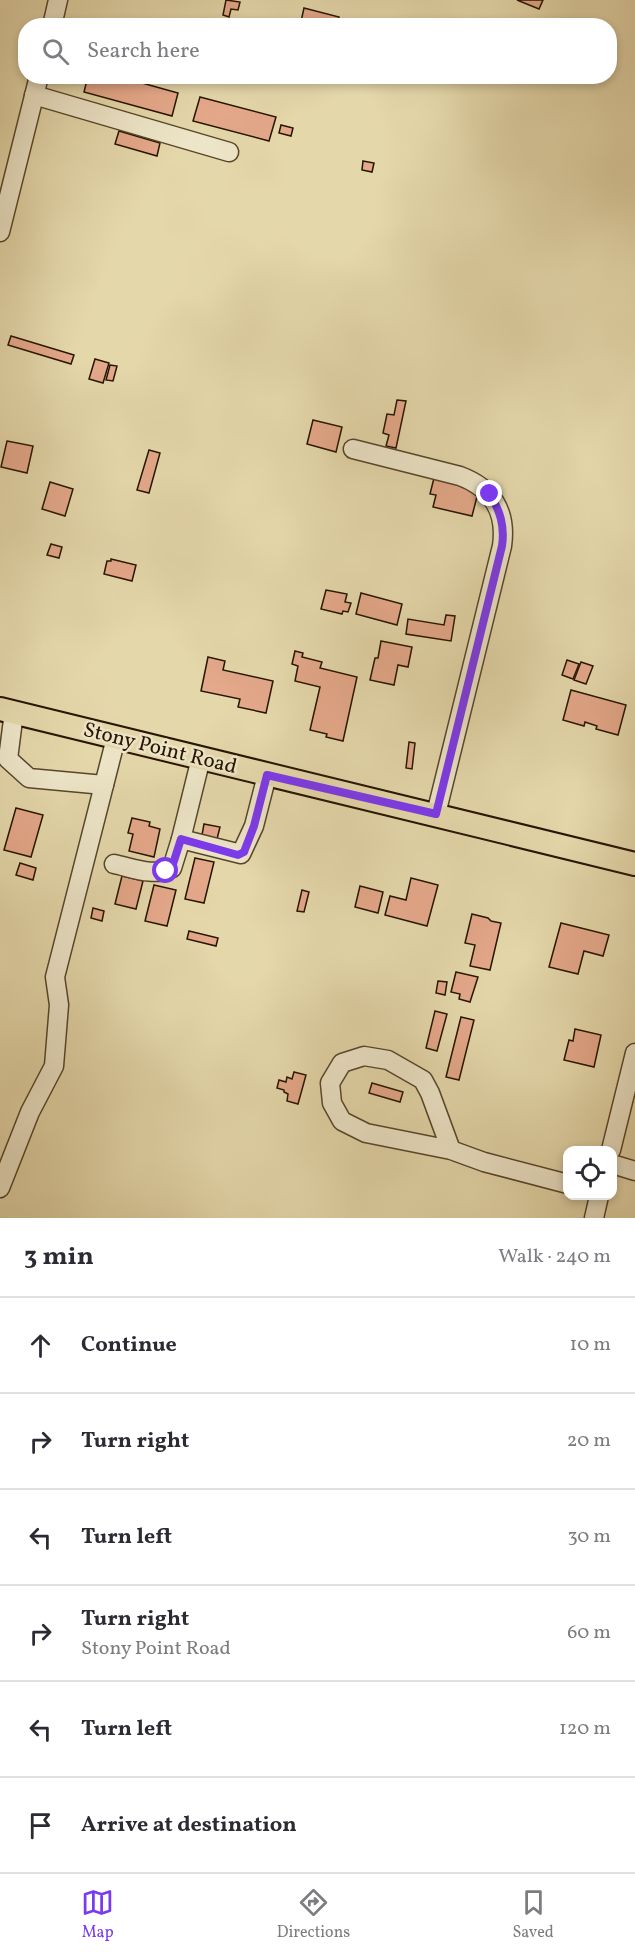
<!DOCTYPE html>
<meta charset="utf-8">
<style>
:root{--surface:#fff;--page:#f2f2f3;--text:#2b2b33;--muted:#7c7c81;--line:#e1e1e2;--accent:#7c3aed}
body{margin:0;font-family:Vollkorn,serif;background:var(--page);color:var(--text)}
.controls{position:absolute;right:18px;bottom:18px;display:grid;overflow:hidden;border-radius:12px;box-shadow:0 3px 9px #0003}
.controls button{width:54px;height:54px;display:grid;place-items:center;padding:0;border:0;border-bottom:2px solid var(--line);background:var(--surface);color:var(--text);font:30px sans-serif}
.stop{position:absolute;width:18px;height:18px;margin:-14px;border:4px solid #7c3aed;border-radius:50%;background:#fff}
.stop.end{background:#7c3aed;border-color:#fff;box-shadow:0 2px 6px #0008}
.list{margin:0;padding:0;list-style:none}
h2{display:flex;justify-content:space-between;align-items:center;height:78px;margin:0;padding:0 24px;font-size:26px}
h2 small{font-size:20px;font-weight:400;color:var(--muted)}
.list li{display:grid;grid-template-columns:39px 1fr auto;gap:18px;align-items:center;box-sizing:border-box;height:96px;padding:0 24px;border-top:2px solid var(--line)}
.list b{display:block;font-size:22px;white-space:nowrap}
.list p{margin:0;font-size:20px;white-space:nowrap;color:var(--muted)}
.list em{font-size:20px;font-style:normal;color:var(--muted)}
.icon{flex:none;width:33px;height:33px;fill:none;stroke:currentColor;stroke-width:2;stroke-linecap:round;stroke-linejoin:round}
.map{position:relative;flex:none;width:635px;height:1218px;overflow:hidden}
.search{position:absolute;background:var(--surface);box-shadow:0 3px 9px #0003;left:18px;right:18px;top:18px;height:66px;display:flex;align-items:center;gap:15px;box-sizing:border-box;padding:0 21px;border-radius:24px;color:var(--muted);font-size:22px}
.sheet{height:654px;background:var(--surface)}
nav{display:flex;justify-content:space-around;align-items:center;box-sizing:border-box;height:84px;border-top:2px solid var(--line);background:var(--surface);font-size:16px;color:var(--muted)}
nav a{display:grid;justify-items:center;gap:3px}
nav .on{color:var(--accent)}
.map>svg:first-child{display:block}
.building{fill:#e4a88a;stroke:#271500;stroke-width:1.5}
.lines{fill:none;stroke-linecap:round;stroke-linejoin:round}
.minor-casing{stroke:#56462a;stroke-width:21}
.major-casing{stroke:#271500;stroke-width:26}
.minor{stroke:#ede5c8;stroke-width:18}
.major{stroke:#e4d7aa;stroke-width:22}
.route{stroke:#7c3aed;stroke-width:8}
.labels{text-anchor:middle;dominant-baseline:central;stroke-width:5;stroke-linejoin:round;paint-order:stroke}
.street-label{font-size:21px;fill:#271500;stroke:#ede5c8}
</style>
<div class="map">
<svg width="635" height="1218" viewBox="0 0 635 1218">
<rect width="100%" height="100%" fill="#e4d7aa"/>
<filter id="stains"><feTurbulence type="fractalNoise" baseFrequency=".00333" numOctaves="4"/><feColorMatrix values="0 0 0 0 .2 0 0 0 0 .09 0 0 0 0 .02 0 0 0 .5 -.17"/></filter>
<radialGradient id="worn" r=".72"><stop offset=".6" stop-color="#630" stop-opacity="0"/><stop offset="1" stop-color="#630" stop-opacity=".3"/></radialGradient>
<g class="building">
<polygon points="226,0 240,2 238,10 231,9 229,17 223,15"/>
<polygon points="517,0 543,0 539,9"/>
<polygon points="304,8 339,17 337,26 300,26"/>
<polygon points="88,76 117,76 178,93 172,116 84,92"/>
<polygon points="200,97 276,117 269,141 193,121"/>
<polygon points="281,125 293,128 291,136 279,133"/>
<polygon points="119,131 160,143 157,156 115,144"/>
<polygon points="363,161 374,163 372,172 362,170"/>
<polygon points="11,336 74,355 71,364 8,345"/>
<polygon points="95,359 109,363 103,383 89,379"/>
<polygon points="110,365 117,366 113,381 106,380"/>
<polygon points="397,400 406,401 396,448 386,446 389,435 383,433 387,414 394,415"/>
<polygon points="313,420 342,427 336,452 307,444"/>
<polygon points="7,441 33,446 27,473 1,467"/>
<polygon points="149,450 160,453 149,493 137,490"/>
<polygon points="434,478 479,489 472,516 433,507 436,495 430,494"/>
<polygon points="50,482 73,489 65,516 42,509"/>
<polygon points="51,544 62,547 59,558 47,555"/>
<polygon points="111,559 136,565 132,581 104,574 107,561 111,561"/>
<polygon points="326,590 347,594 345,602 351,603 348,612 343,611 342,614 321,609"/>
<polygon points="361,593 402,604 397,625 356,614"/>
<polygon points="446,615 455,616 451,641 406,634 408,619 444,625"/>
<polygon points="381,641 412,647 408,667 398,665 394,685 370,680 375,658 378,658"/>
<polygon points="295,651 303,653 302,657 322,662 320,668 357,677 343,741 326,737 327,734 310,730 320,687 295,681 298,666 292,664"/>
<polygon points="208,657 225,661 223,670 273,681 266,713 238,707 240,699 201,691"/>
<polygon points="567,660 579,664 573,679 562,675"/>
<polygon points="581,662 593,666 586,684 574,680"/>
<polygon points="571,690 626,705 618,735 596,729 597,726 585,722 584,726 563,720"/>
<polygon points="409,742 415,743 412,769 406,768"/>
<polygon points="16,808 43,815 31,857 4,850"/>
<polygon points="132,818 150,822 149,826 160,829 154,857 129,851 133,834 128,833"/>
<polygon points="204,824 220,827 217,839 202,835"/>
<polygon points="195,858 214,862 204,903 185,899"/>
<polygon points="20,863 36,868 33,880 16,875"/>
<polygon points="122,876 143,881 136,909 115,904"/>
<polygon points="411,878 438,885 427,926 385,915 390,896 406,900"/>
<polygon points="154,885 176,890 167,926 145,921"/>
<polygon points="360,886 383,892 378,913 355,907"/>
<polygon points="302,890 309,892 304,912 297,911"/>
<polygon points="93,908 104,911 102,921 91,918"/>
<polygon points="472,914 488,918 491,921 501,923 490,970 470,966 475,945 465,943"/>
<polygon points="561,923 609,935 603,956 584,951 578,974 549,967"/>
<polygon points="189,931 218,938 216,946 187,939"/>
<polygon points="456,972 478,977 470,1002 459,999 460,994 451,992"/>
<polygon points="438,981 447,982 445,995 436,993"/>
<polygon points="435,1011 447,1014 437,1051 426,1048"/>
<polygon points="461,1017 474,1020 459,1080 446,1077"/>
<polygon points="575,1029 601,1035 594,1067 564,1060 569,1040 573,1041"/>
<polygon points="294,1072 306,1075 298,1104 287,1101 288,1094 284,1092 284,1090 277,1088 279,1080 286,1082 287,1077 292,1079"/>
<polygon points="372,1083 403,1092 400,1102 369,1093"/>
</g>
<g class="lines">
<defs>
<g id="minor">
<polyline points="52,26 58,0"/>
<polyline points="34,95 229,152"/>
<polyline points="0,232 39,76"/>
<path d="M353 449 460 476C492 488 507 511 502 546L436 814"/>
<polyline points="14,712 8,759 29,778 104,785"/>
<polyline points="181,839 201,758"/>
<path d="M114 864C133 868 154 877 172 868L181 839 241 854 254 826 267 775"/>
<polyline points="451,1150 430,1093 423,1080 388,1060 364,1056 342,1063 330,1083 332,1103 342,1121 366,1133 451,1150 484,1162 568,1184"/>
<polyline points="611,1150 635,1053"/>
<polyline points="612,1164 635,1171"/>
<polyline points="0,1188 30,1112 54,1066 59,1005 55,977 116,738"/>
<polyline points="594,1218 599,1196"/>
</g>
<polyline id="major" points="0,709 635,864"/>
</defs>
<use href="#minor" class="minor-casing"/>
<use href="#major" class="major-casing"/>
<use href="#minor" class="minor"/>
<use href="#major" class="major"/>
</g>
<g class="lines">
<path class="route" d="M166 871 172 867 181 839 238 855 244 852 254 826 267 775 436 814 502 546C505 526 500 511 490 494"/>
</g>
<g class="labels">
<g class="street-label">
<text transform="translate(160 749) rotate(14)">Stony Point Road</text>
</g>
</g>
<rect width="100%" height="100%" filter="url(#stains)"/>
<rect width="100%" height="100%" fill="url(#worn)"/>
</svg>
<div class="controls">
<button><svg class="icon" aria-label="locate" viewBox="0 0 24 24"><circle cx="12" cy="12" r="6"/><path d="M12 2v4M12 18v4M2 12h4M18 12h4"/></svg></button>
</div>
<div class="stop" style="left:166px;top:871px"></div>
<div class="stop end" style="left:490px;top:494px"></div>
<div class="search"><svg class="icon" aria-label="search" viewBox="0 0 24 24"><circle cx="10" cy="10" r="6"/><path d="M15 15l6 6"/></svg>Search here</div>
</div>
<section class="sheet">
<h2>3 min<small>Walk · 240 m</small></h2>
<ul class="list">
<li><svg class="icon" aria-label="ahead" viewBox="0 0 24 24"><path d="M12 20V5M6 11l6-6 6 6"/></svg><div><b>Continue</b></div><em>10 m</em></li>
<li><svg class="icon" aria-label="right" viewBox="0 0 24 24"><path d="M7 20v-9h11M14 6l5 5-5 5"/></svg><div><b>Turn right</b></div><em>20 m</em></li>
<li><svg class="icon" aria-label="left" viewBox="0 0 24 24"><path d="M17 20v-9H6M10 6l-5 5 5 5"/></svg><div><b>Turn left</b></div><em>30 m</em></li>
<li><svg class="icon" aria-label="right" viewBox="0 0 24 24"><path d="M7 20v-9h11M14 6l5 5-5 5"/></svg><div><b>Turn right</b><p>Stony Point Road</p></div><em>60 m</em></li>
<li><svg class="icon" aria-label="left" viewBox="0 0 24 24"><path d="M17 20v-9H6M10 6l-5 5 5 5"/></svg><div><b>Turn left</b></div><em>120 m</em></li>
<li><svg class="icon" aria-label="arrive" viewBox="0 0 24 24"><path d="M6 21V4h12l-3 4 3 4H6"/></svg><div><b>Arrive at destination</b></div></li>
</ul>
</section>
<nav>
<a class="on"><svg class="icon" aria-label="map" viewBox="0 0 24 24"><path d="M3 6l6-2 6 2 6-2v14l-6 2-6-2-6 2zM9 4v14M15 6v14"/></svg>Map</a>
<a><svg class="icon" aria-label="directions" viewBox="0 0 24 24"><path d="M12 3l9 9-9 9-9-9zM9 14v-3h6M13 9l2 2-2 2"/></svg>Directions</a>
<a><svg class="icon" aria-label="saved" viewBox="0 0 24 24"><path d="M7 4h10v16l-5-4-5 4z"/></svg>Saved</a>
</nav>
